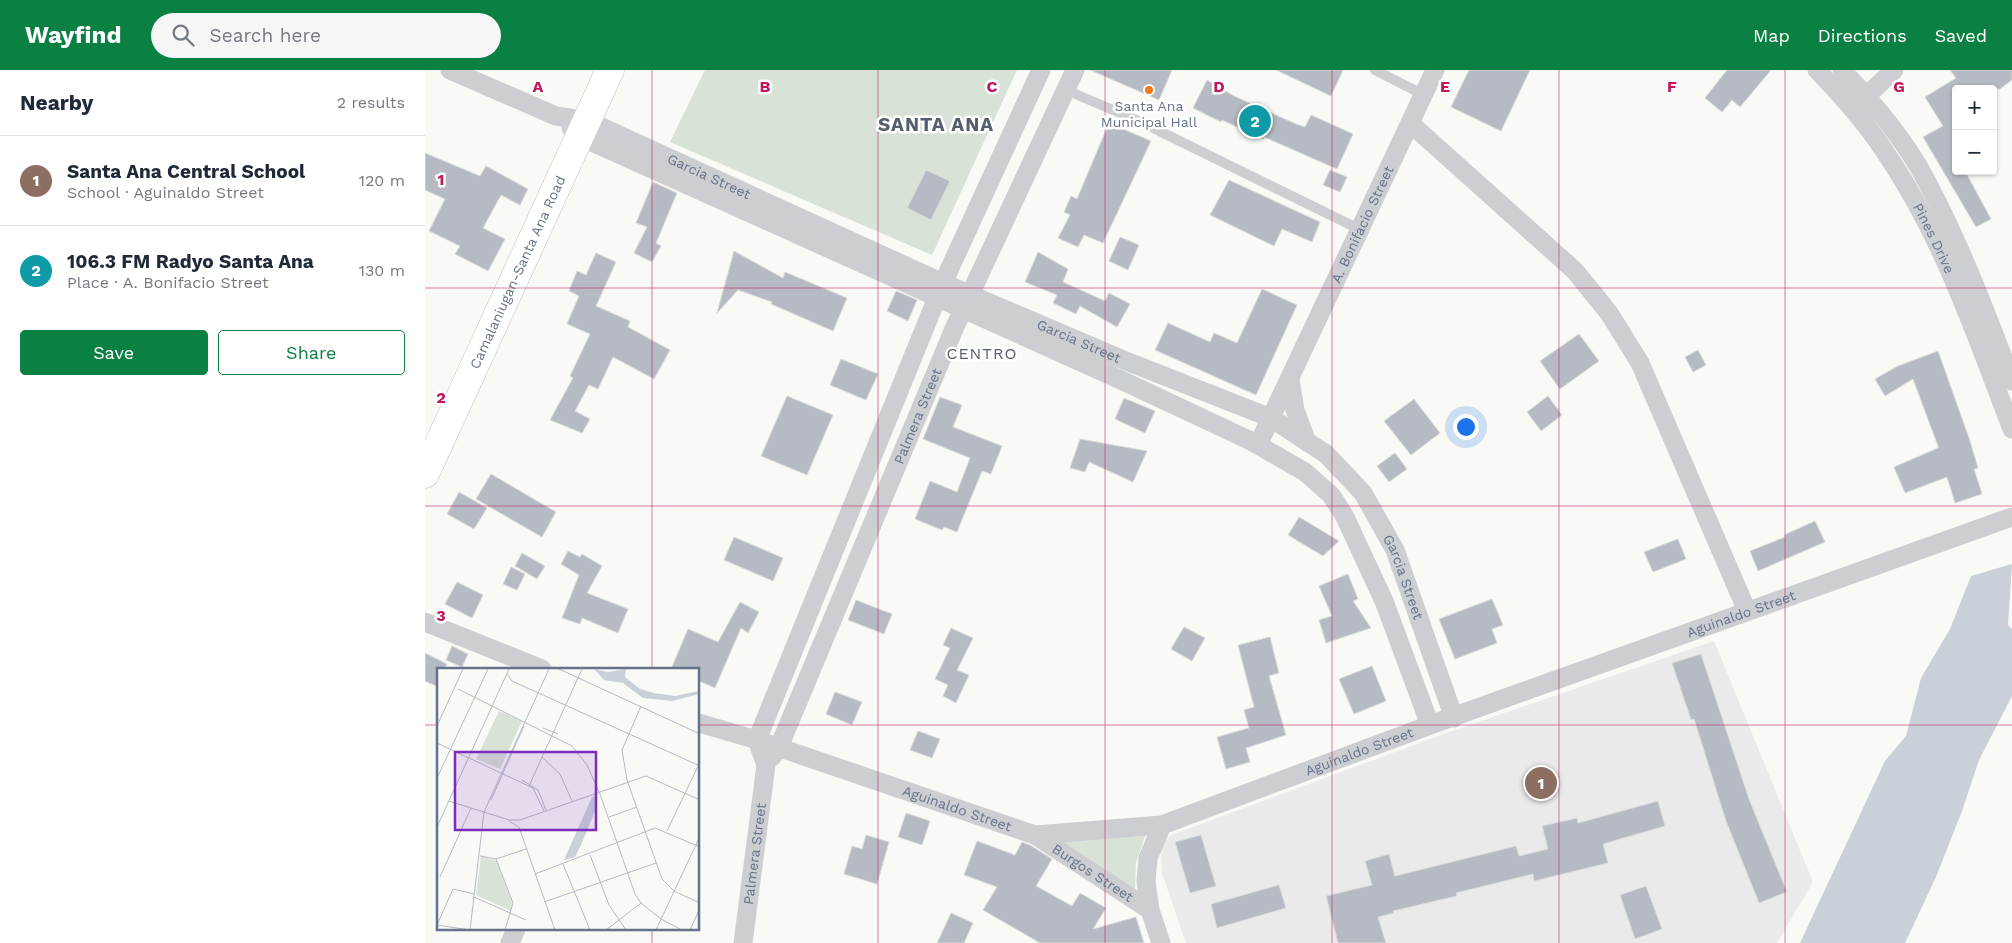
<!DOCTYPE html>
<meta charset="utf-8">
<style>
:root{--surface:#fff;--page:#f6f6f7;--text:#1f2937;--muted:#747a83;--line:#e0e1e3;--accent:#0b8043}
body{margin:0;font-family:"Work Sans",sans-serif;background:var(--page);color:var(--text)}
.controls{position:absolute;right:15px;top:15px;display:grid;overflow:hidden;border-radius:5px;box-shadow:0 1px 4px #0004}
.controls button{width:45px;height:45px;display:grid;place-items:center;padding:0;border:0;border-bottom:1px solid var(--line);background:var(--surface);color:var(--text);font:25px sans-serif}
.you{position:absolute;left:1040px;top:356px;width:18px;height:18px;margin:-12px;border:4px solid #fff;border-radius:50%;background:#1a73e8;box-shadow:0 0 0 8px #1a73e833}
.badge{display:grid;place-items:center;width:32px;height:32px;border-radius:50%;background:var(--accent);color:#fff;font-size:16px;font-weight:700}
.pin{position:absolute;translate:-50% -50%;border:2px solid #fff;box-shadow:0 1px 5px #0006}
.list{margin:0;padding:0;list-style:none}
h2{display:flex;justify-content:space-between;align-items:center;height:65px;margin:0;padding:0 20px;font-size:21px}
h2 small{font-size:16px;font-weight:400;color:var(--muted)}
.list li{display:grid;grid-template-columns:32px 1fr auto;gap:15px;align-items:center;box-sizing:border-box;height:90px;padding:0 20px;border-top:1px solid var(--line)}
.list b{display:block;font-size:19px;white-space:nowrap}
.list p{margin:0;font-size:16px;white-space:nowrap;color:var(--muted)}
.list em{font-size:16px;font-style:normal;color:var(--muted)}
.actions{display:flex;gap:10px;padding:15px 20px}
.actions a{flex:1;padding:11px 0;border:1px solid var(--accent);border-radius:5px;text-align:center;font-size:18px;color:var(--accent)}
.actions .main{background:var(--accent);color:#fff}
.icon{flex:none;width:28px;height:28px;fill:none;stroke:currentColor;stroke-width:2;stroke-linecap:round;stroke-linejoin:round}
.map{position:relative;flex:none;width:1587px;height:873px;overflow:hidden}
header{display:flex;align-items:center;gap:30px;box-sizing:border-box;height:70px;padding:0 25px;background:var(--accent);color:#fff}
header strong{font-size:24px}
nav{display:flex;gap:28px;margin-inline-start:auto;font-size:18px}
.search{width:350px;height:45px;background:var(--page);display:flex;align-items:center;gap:12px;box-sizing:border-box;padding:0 18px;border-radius:28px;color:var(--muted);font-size:19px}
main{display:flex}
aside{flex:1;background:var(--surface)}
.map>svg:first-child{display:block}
.built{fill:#eaeaea}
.green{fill:#d9e2d7}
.water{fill:#c9d0d7}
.building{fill:#b6bbc3;stroke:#dbdbd9}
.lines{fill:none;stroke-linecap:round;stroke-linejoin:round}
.primary-casing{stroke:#bcbfc4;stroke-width:29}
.lane{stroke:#ccced2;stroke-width:10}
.street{stroke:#ccced2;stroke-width:19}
.primary{stroke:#fff;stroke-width:28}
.grid{fill:none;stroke:#c2185b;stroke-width:1;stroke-opacity:0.55}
.poi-dot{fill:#f3781d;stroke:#fff;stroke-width:2}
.labels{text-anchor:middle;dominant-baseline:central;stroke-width:5;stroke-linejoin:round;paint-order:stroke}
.poi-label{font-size:14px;fill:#65738a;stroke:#fff}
.street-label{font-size:14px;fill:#65738a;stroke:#fff}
.quarter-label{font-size:16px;letter-spacing:1px;fill:#545e6f;stroke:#fff}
.district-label{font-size:19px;font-weight:bold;letter-spacing:1px;fill:#545e6f;stroke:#fff}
.inset-road{fill:none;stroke:#b5bbc4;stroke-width:1}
.view{fill:#7b2cbf;fill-opacity:0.15;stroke:#7b2cbf;stroke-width:2.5}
.inset-edge{fill:none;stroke:#65738a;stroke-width:2.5}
.grid-label{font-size:16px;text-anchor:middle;font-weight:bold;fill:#c2185b;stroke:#fff;stroke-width:5;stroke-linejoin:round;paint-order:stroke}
</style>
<header>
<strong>Wayfind</strong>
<div class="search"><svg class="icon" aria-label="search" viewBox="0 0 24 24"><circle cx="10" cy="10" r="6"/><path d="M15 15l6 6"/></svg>Search here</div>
<nav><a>Map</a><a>Directions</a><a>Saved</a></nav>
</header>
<main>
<aside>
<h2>Nearby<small>2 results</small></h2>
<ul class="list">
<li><span class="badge" style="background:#8d6e63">1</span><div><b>Santa Ana Central School</b><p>School · Aguinaldo Street</p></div><em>120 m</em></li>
<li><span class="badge" style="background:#0f9aa8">2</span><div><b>106.3 FM Radyo Santa Ana</b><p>Place · A. Bonifacio Street</p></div><em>130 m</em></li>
</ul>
<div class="actions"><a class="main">Save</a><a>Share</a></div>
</aside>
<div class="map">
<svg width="1587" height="873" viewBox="0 0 1587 873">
<rect width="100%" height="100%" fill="#f9f9f6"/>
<polygon class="built" points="1289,571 1388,812 1352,873 761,873 737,803 736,775 746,765 1024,662"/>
<g class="green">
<polygon points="280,0 592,0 507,185 245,72"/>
<polygon points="720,766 711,793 710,819 629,769"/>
</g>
<polygon class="water" points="1587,494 1583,555 1587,559 1587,626 1554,690 1537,741 1511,807 1480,873 1375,873 1460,691 1481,666 1496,608 1525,559 1546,506"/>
<g class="building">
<polygon points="665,0 747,0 734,30"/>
<polygon points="851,0 918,0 906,26"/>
<polygon points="1044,0 1105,0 1076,61 1026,37"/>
<polygon points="1302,0 1346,0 1315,37 1307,30 1297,42 1280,28"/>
<polygon points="1525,0 1587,0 1587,10 1575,19 1531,19 1531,101 1540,101 1566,149 1551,157 1498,67 1518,56 1500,27 1531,8"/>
<polygon points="782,10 809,26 871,54 880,57 886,45 928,64 912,99 839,67 838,69 797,50 796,52 768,38"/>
<polygon points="684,53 726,71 678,173 659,165 653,177 633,168 645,145 639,142 646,126 652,129"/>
<polygon points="0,83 55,106 61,96 103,119 95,135 76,125 58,158 80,169 63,201 30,184 35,176 4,161 20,129 0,120"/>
<polygon points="501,100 525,111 506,150 482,138"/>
<polygon points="905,100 922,107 915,122 898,115"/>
<polygon points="804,110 895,152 887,172 857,159 849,176 785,145"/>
<polygon points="228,112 252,123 231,173 236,176 227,192 209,183 222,157 211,153"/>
<polygon points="695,167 714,175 703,200 684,191"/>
<polygon points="309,181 358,208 360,202 422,228 408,261 346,234 347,232 313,220 292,243"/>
<polygon points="613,182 643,199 638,212 680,231 684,223 705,234 692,257 655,236 651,244 628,233 632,225 600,212"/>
<polygon points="171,183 191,192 171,236 205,251 203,257 245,280 229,309 188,287 173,319 164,315 150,341 165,349 157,363 125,350 148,308 145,306 165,264 142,254 154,226 144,221 152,201 161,205"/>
<polygon points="837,219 872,235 831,325 730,280 743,253 785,272 789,263 812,273"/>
<polygon points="471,221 492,230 483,251 462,241"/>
<polygon points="1154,264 1174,291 1135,319 1115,291"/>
<polygon points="1273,280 1281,295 1268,302 1260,287"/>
<polygon points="1513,281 1544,368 1553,398 1549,399 1557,424 1530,433 1522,407 1480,423 1469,397 1513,378 1513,376 1488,309 1460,326 1450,309 1473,296"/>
<polygon points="416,289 453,304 441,330 405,315"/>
<polygon points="362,326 408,345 382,405 336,386"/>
<polygon points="1123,326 1137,345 1116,361 1102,342"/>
<polygon points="515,327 537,335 528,357 577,376 566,404 557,401 532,462 519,457 517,460 490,449 505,411 532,422 545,388 498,369"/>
<polygon points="699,328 730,341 720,363 690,349"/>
<polygon points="989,329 1015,363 986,385 959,351"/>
<polygon points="655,369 722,381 708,412 664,392 660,402 645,398"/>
<polygon points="970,383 982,399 964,412 952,396"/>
<polygon points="66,404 131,442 117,467 51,429"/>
<polygon points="34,422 62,438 49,459 22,444"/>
<polygon points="874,447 914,471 898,486 863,465"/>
<polygon points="1390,451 1400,472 1333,501 1325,481 1360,467 1359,465"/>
<polygon points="309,467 358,488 348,511 299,490"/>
<polygon points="1253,469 1261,489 1228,502 1219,482"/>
<polygon points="143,481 155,487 157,484 177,496 162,523 203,539 193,563 157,548 155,554 137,548 154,505 136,494"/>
<polygon points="97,483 120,496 112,509 90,496"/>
<polygon points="86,497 100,504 92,520 78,514"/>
<polygon points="923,504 933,529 928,531 946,558 901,573 894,550 907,546 894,516"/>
<polygon points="32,512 58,525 47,548 20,534"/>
<polygon points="1067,529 1078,555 1067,559 1072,573 1030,589 1014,549"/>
<polygon points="431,530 467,544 459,564 423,550"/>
<polygon points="315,532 334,542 323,563 316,558 290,618 274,611 274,599 246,599 263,559 293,572"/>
<polygon points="759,557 780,568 767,591 746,579"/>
<polygon points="526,558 548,568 532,600 544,605 531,633 518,626 523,615 510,609 525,578 518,575"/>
<polygon points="845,567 854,603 844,606 861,665 821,678 825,692 801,699 792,667 824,658 819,640 829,637 813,575"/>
<polygon points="27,576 43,584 37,597 21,590"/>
<polygon points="0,583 22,594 19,599 14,599 14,610 11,616 0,611"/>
<polygon points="1276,584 1324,729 1362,822 1334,833 1301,751 1269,649 1266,650 1247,593"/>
<polygon points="947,596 961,631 929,644 914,609"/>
<polygon points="410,622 437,632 427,655 401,644"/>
<polygon points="493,661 515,669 507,688 485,680"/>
<polygon points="1233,731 1240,756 1178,774 1183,793 1109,811 1108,804 1031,823 1032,826 968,841 969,843 953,847 961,873 913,873 901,826 947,815 940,791 964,784 970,806 1091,776 1094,786 1123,779 1117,756 1152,748 1153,753"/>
<polygon points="481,743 505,751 497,775 473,767"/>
<polygon points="441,765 464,772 452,814 419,804 427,776 437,779"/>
<polygon points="776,765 791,816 765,823 750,772"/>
<polygon points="552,771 590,785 597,772 605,775 627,789 611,816 647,836 655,823 681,838 668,859 711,847 719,873 615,873 558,840 572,817 539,805"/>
<polygon points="854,815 861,838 792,858 786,834"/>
<polygon points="1221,816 1237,859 1210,869 1195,825"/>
<polygon points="526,843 548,853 539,873 512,873"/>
</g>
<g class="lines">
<defs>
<g id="primary">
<path id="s8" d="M0 404 185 0"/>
</g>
</defs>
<use href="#primary" class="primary-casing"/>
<g class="lane">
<polyline points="950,0 999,25"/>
<polyline points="641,20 716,52 936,160"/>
</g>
<g class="street">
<path id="s1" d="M25 0 131 46 163 51 518 213 696 289 846 348 901 384 938 423 970 480 1029 648"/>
<path id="s2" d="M1392 0C1416 25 1439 50 1458 79 1517 164 1550 263 1587 359"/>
<path d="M1417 0C1449 34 1481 71 1502 112 1536 176 1561 243 1587 311"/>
<polyline points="1432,35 1469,0"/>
<polyline points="986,54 1150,201 1184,243 1215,293 1322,541"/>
<polyline points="146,58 156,67 696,310 826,371 880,402 906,425 919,445 959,531 1005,655"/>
<polyline points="865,309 870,340 882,372"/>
<path id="s3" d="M833 375 1010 0"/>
<polyline points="0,552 117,599"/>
<path id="s4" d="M274 653 332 670 610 765 737 755 1005 655 1587 447"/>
<path id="s5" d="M347 687 354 677 529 259 650 0"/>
<path id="s6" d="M610 765 725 840 736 873"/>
<polyline points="725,840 721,811 723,788 737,755"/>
<polyline points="85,873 91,859"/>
<path id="s7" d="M318 873 341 695 332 670 518 213 616 0"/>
</g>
<use href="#primary" class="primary"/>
</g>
<path class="grid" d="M227 0V599M453 0V873M680 0V873M907 0V873M1134 0V873M1360 0V873M0 218H1587M0 436H1587M0 655H14M274 655H1587M227 859V873"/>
<circle class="poi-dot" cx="724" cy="20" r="5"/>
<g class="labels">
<g class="poi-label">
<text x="724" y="36">Santa Ana<tspan x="724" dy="16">Municipal Hall</tspan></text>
</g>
<g class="street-label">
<text stroke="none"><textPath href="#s1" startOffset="281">Garcia Street</textPath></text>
<text stroke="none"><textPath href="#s3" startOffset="244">A. Bonifacio Street</textPath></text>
<text stroke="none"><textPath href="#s2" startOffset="206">Pines Drive</textPath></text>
<text stroke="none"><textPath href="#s8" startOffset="222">Camalaniugan-Santa Ana Road</textPath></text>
<text stroke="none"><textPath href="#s1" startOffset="686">Garcia Street</textPath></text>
<text stroke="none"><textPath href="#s5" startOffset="371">Palmera Street</textPath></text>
<text stroke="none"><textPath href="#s1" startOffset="1106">Garcia Street</textPath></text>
<text stroke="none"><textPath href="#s4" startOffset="1098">Aguinaldo Street</textPath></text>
<text stroke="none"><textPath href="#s4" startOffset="692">Aguinaldo Street</textPath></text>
<text stroke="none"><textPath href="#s4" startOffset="272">Aguinaldo Street</textPath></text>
<text stroke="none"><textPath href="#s7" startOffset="90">Palmera Street</textPath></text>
<text stroke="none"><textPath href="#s6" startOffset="69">Burgos Street</textPath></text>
</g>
<g class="quarter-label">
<text x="557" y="283">CENTRO</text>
</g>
<g class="district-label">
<text x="511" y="54">SANTA ANA</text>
</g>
</g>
<g transform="translate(12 598)">
<rect width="262" height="262" fill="#f9f9f6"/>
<path d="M62 43 85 53 63 101 39 91ZM44 188 60 193 75 235 74 243 39 227Z" fill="#d9e2d7"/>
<path d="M157 1 171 4 189 1 188 9 203 21 217 25 238 28 262 23V26L235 33 206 30 186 15 167 12ZM159 128 160 138 144 177 138 189 127 192 155 129Z" fill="#c9d0d7"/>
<path class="inset-road" d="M122 1 263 66M70 6 75 13 263 98M21 21 135 78 150 97 163 126 198 226 204 235 224 251 245 262M204 38 185 82 190 112 225 211 237 223 263 235M0 58 26 1M106 60 121 66M0 75 96 120 107 143M105 89 123 106 135 133M0 110 51 1M85 112 101 122 109 142M92 118 145 1M54 132 87 58M12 133 72 152H83L209 108 263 132M172 149 200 139M72 153 82 159 118 262M0 159 72 1M230 163 263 94M153 187 172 237 189 262M43 188 59 191 89 181M59 191 76 235 68 262M126 196 153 262M98 206 218 160 263 179M3 209 34 140M37 229 89 252M107 234 219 195M0 257 16 221 37 226M0 257 33 262M33 262 47 144 112 1M169 262 204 235M219 262 263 168M253 262 263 240"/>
<path class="view" d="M18 84H159V162H18Z"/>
<rect width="262" height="262" class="inset-edge"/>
</g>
<g class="grid-label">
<text x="113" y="22">A</text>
<text x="340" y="22">B</text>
<text x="567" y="22">C</text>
<text x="794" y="22">D</text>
<text x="1020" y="22">E</text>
<text x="1247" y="22">F</text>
<text x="1474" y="22">G</text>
<text x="16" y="115">1</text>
<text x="16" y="333">2</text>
<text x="16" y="551">3</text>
</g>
</svg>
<div class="controls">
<button>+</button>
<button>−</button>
</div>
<div class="you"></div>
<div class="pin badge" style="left:1116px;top:713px;background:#8d6e63">1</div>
<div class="pin badge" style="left:830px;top:51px;background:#0f9aa8">2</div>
</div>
</main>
